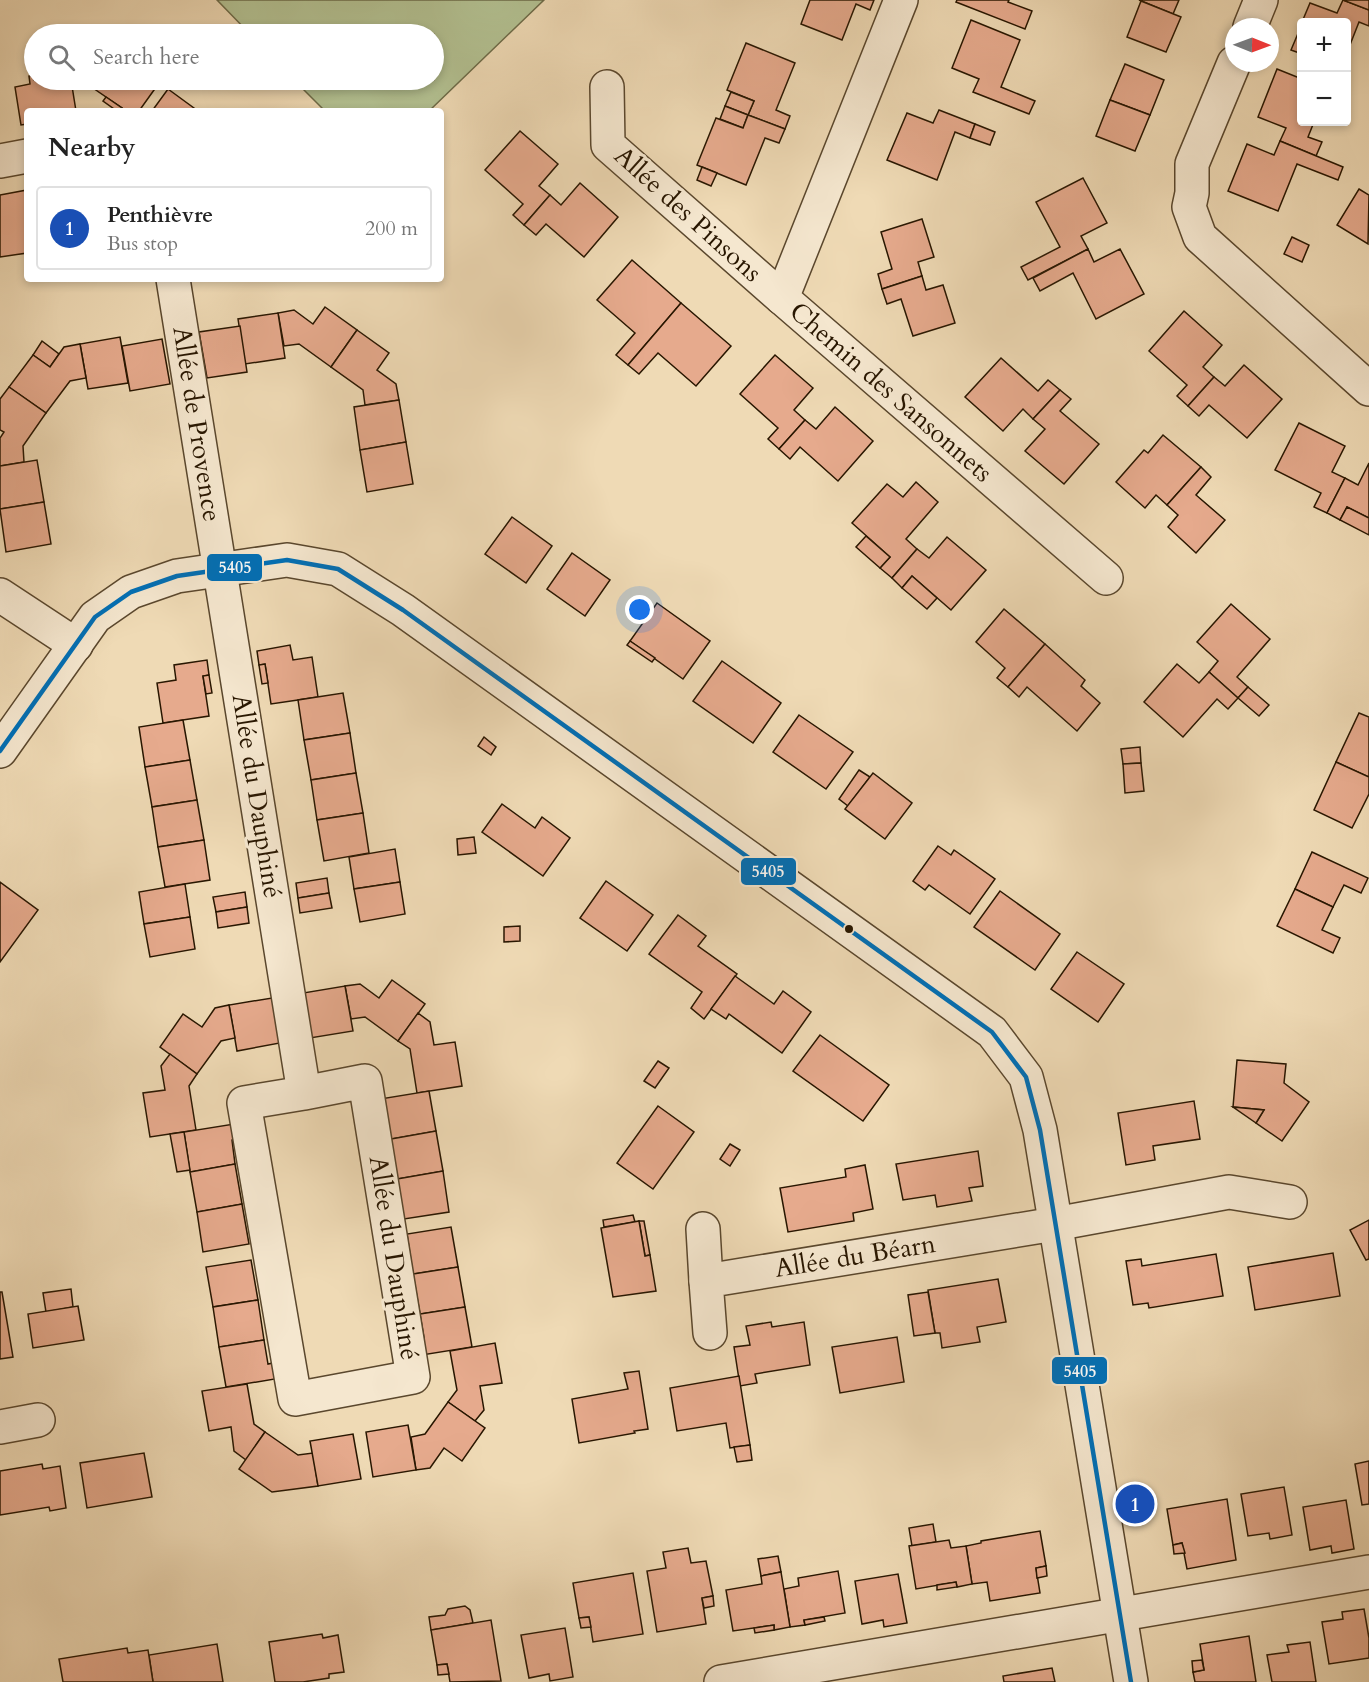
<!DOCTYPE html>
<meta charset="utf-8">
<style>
:root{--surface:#fff;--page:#f6f6f6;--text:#222;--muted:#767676;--line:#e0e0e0;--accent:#ea580c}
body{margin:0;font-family:Cardo,serif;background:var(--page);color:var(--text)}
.controls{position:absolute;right:18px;top:18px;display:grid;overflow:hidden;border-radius:6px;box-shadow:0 3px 9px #0003}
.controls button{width:54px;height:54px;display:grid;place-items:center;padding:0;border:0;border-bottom:2px solid var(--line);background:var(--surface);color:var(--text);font:30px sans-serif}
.compass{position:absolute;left:1225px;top:18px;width:54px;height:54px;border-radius:50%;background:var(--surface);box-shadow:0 3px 9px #0003;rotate:91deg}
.you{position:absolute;left:640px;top:610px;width:21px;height:21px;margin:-15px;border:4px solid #fff;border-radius:50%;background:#1a73e8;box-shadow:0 0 0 9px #1a73e833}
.badge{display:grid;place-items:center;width:39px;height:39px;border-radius:50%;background:var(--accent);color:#fff;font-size:20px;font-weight:700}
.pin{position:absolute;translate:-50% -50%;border:3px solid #fff;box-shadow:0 2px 6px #0006}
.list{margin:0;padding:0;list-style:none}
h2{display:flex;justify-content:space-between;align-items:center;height:78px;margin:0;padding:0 24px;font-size:26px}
h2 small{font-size:20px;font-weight:400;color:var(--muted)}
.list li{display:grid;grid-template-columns:39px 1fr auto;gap:18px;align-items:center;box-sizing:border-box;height:84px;margin:0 12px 12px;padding:0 12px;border:2px solid var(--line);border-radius:6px}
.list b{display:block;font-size:22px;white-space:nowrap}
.list p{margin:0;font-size:20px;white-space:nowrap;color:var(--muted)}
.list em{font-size:20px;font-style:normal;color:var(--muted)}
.icon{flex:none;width:33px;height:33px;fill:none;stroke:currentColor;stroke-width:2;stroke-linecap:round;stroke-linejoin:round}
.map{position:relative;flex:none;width:1369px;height:1682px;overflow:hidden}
.search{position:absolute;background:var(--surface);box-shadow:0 3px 9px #0003;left:24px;top:24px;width:420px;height:66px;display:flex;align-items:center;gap:15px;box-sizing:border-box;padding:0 21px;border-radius:33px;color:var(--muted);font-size:22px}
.panel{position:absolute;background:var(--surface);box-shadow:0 3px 9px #0003;left:24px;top:108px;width:420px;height:174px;border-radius:6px}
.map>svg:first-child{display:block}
.green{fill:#b3c192;stroke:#6e6c49;stroke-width:1.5}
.building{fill:#e6aa8d;stroke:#281600;stroke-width:1.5}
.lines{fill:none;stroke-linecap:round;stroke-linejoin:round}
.minor-casing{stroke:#5a472d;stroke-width:36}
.minor{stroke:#f5e7cf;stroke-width:33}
.bus-1-casing{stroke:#f5e7cf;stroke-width:9}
.bus-1{stroke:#006fb6;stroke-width:4.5}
.bus-dot{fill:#281600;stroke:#f5e7cf;stroke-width:2}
.labels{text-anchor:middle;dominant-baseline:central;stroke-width:6;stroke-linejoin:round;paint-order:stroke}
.street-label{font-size:26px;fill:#281600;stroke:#f5e7cf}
.line-badge{stroke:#f5e7cf;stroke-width:2}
.badge-label{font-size:16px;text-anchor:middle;font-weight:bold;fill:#fff}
</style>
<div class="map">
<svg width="1369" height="1682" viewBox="0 0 1369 1682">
<rect width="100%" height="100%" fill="#efdab5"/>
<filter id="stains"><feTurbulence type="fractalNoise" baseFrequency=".00333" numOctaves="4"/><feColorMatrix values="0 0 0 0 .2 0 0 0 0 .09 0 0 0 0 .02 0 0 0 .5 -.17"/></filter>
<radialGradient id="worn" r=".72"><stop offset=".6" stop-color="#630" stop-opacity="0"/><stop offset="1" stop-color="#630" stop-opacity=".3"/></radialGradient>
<polygon class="green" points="217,0 544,0 429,111 325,111 294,80 434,80 434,34 250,34"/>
<g class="building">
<polygon points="810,0 874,0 870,10 856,4 842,40 801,24"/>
<polygon points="957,0 1009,0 1008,2 1032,11 1025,29 956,2"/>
<polygon points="1139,0 1179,0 1173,14"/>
<polygon points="1343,0 1369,10 1369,26 1359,22 1346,55 1346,22 1302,22 1310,3 1337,13"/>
<polygon points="1343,0 1369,0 1369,10"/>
<polygon points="1141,1 1181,17 1166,52 1127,37"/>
<polygon points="971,20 1020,40 1001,87 1035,101 1029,114 973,92 979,79 952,68"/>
<polygon points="1302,24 1302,54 1291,50"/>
<polygon points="746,43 795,63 776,110 790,116 785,129 748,115 754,101 727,90"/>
<polygon points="1125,64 1164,80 1150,115 1110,100"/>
<polygon points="1277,69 1302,79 1302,122 1314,122 1308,137 1322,142 1316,156 1280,141 1286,128 1258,117"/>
<polygon points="34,75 34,80 71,80 76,111 27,111 27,124 21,125 15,87 30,84 29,76"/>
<polygon points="92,80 143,80 154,90 139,111 120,111 122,108 90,86"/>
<polygon points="168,89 198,111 152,111"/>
<polygon points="731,92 754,101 748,115 725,106"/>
<polygon points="106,97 122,108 120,111 117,111 103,101"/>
<polygon points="1110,100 1150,115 1135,151 1096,136"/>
<polygon points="725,106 748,115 743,128 720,119"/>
<polygon points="939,110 975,124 970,138 955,132 937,180 887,160 907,113 933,123"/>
<polygon points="748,115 785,129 779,143 765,138 746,185 697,165 716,118 743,128"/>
<polygon points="975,124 995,132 990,145 970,138"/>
<polygon points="520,131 558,164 539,186 550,195 524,225 513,215 523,204 485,170"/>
<polygon points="1280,141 1343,167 1338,180 1297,164 1278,211 1228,191 1247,144 1274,155"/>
<polygon points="702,167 717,173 711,186 697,180"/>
<polygon points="1083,178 1107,223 1081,236 1088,249 1028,280 1021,267 1060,247 1036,202"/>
<polygon points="580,183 618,217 584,257 546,224 536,235 524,225 550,195 561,205"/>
<polygon points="1359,189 1369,195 1368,244 1337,225"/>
<polygon points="27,190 27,253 0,257 0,195"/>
<polygon points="922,219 934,257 918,262 922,276 882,289 878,274 892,269 881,232"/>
<polygon points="1292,237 1309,245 1302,262 1284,254"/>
<polygon points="1088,249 1094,262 1120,249 1144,294 1096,319 1073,273 1040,291 1033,278"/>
<polygon points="632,260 681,303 628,365 616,355 635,333 597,300"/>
<polygon points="922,276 926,290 943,285 955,323 913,336 901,299 887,304 882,289"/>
<polygon points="681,303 731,346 696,386 658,353 639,374 628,365"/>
<polygon points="325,307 357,330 331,367 299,344 284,346 278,313 294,310 313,324"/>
<polygon points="1184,311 1222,345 1203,367 1214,377 1188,406 1177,396 1187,385 1149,351"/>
<polygon points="278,313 285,358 245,364 238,319"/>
<polygon points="240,326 247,372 207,378 199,332"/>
<polygon points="357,330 389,353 377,370 396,384 399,400 365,405 363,390 331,367"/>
<polygon points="120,337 128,383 88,389 80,344"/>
<polygon points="162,339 170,384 130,391 122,346"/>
<polygon points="42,341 59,354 50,367 33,355"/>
<polygon points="80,344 86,378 70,381 46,413 9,387 33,355 50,367 64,347"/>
<polygon points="775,355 813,388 794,410 805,420 779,449 768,439 778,428 740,394"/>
<polygon points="1001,358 1038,391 1048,380 1060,390 1033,419 1023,409 1003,431 965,397"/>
<polygon points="1244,365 1282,399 1247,438 1209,405 1199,416 1188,406 1214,377 1225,386"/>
<polygon points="9,387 46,413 23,446 24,462 0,466 0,438 4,432 0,430 0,399"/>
<polygon points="1060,390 1071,399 1060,411 1099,444 1064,484 1025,451 1045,429 1033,419"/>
<polygon points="399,400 406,442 360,450 354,407"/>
<polygon points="835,407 873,441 838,481 800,447 790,459 779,449 805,420 816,429"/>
<polygon points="1299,423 1345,446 1332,472 1345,478 1327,513 1314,507 1321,493 1275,470"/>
<polygon points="1163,435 1201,467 1167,505 1156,495 1145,508 1116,482 1144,450 1148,453"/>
<polygon points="406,442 413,484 367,492 360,450"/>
<polygon points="37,460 44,502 0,509 0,466"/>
<polygon points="1369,463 1369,518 1347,507 1340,520 1327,513 1345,478 1358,485"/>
<polygon points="1201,467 1211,477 1196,495 1225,520 1196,553 1168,527 1178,515 1167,505"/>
<polygon points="916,482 938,502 906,539 917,549 892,578 880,568 890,557 852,523 887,484 903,497"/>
<polygon points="44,502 51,544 6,552 0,509"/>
<polygon points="1347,507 1369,518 1369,535 1340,520"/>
<polygon points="512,517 552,546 526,583 485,554"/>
<polygon points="866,536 890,557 880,568 856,547"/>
<polygon points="947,537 986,570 951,610 912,576 902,588 892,578 917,549 929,558"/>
<polygon points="572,553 610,580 585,616 547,589"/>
<polygon points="912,576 937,598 927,609 902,588"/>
<polygon points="657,603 710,641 683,679 630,641"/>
<polygon points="1231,604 1270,639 1237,677 1248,687 1238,698 1209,672 1218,661 1197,642"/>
<polygon points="1004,609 1045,644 1008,687 997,678 1005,668 976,642"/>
<polygon points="630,641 655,658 652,662 627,645"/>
<polygon points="1045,644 1085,680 1081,686 1100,703 1077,731 1027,687 1019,697 1008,687"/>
<polygon points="290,645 293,660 312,657 318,697 271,704 265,664 259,665 257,651"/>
<polygon points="207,660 209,675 203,676 209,716 163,723 157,683 176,680 174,665"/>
<polygon points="722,661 781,703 753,743 693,701"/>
<polygon points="265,664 268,683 262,684 259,665"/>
<polygon points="1177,664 1199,683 1209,672 1238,698 1228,709 1217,699 1183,737 1144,702"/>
<polygon points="209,675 212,693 206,694 203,676"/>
<polygon points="1248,687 1269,705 1259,716 1238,698"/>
<polygon points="343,693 350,733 304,740 298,700"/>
<polygon points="1359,713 1369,717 1369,777 1336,762"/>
<polygon points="799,715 853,752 826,789 773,752"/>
<polygon points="183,720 190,760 145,767 139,727"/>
<polygon points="350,733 356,773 311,780 304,740"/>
<polygon points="484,737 496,747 491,755 478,746"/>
<polygon points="1140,747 1141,763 1123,764 1121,749"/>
<polygon points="190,760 197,800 152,807 145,767"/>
<polygon points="1336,762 1369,777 1369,794 1352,828 1314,810"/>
<polygon points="1141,763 1144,791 1125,793 1123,764"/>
<polygon points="859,770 870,777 848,806 839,799"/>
<polygon points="356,773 363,813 317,820 311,780"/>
<polygon points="873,773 912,803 885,839 845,809"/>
<polygon points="197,800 204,840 158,847 152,807"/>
<polygon points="502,804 535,828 542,817 570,838 543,876 482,832"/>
<polygon points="363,813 369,853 324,861 317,820"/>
<polygon points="474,837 476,853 458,855 457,839"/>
<polygon points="204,840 210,880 165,887 158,847"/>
<polygon points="938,846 951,855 954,850 995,879 970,914 929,885 925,890 913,881"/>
<polygon points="395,849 400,882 354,889 349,857"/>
<polygon points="1312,852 1368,878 1361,893 1344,885 1333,907 1295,889"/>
<polygon points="327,878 329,893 298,898 296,883"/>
<polygon points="606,881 653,915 627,951 580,918"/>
<polygon points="0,882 38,910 0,962"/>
<polygon points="400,882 405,914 360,922 354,889"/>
<polygon points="185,884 190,917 144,924 139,892"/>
<polygon points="1295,889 1333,907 1322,930 1340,938 1333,953 1277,926"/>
<polygon points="1000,891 1060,934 1035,970 974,927"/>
<polygon points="245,892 247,907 216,912 213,897"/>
<polygon points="329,893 332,908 300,913 298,898"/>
<polygon points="247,907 249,923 218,928 216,912"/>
<polygon points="678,915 706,936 698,946 737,974 704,1019 691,1008 702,992 649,954"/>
<polygon points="190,917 195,949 150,957 144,924"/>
<polygon points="520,926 520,941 504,942 504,927"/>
<polygon points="1077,952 1124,984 1098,1022 1051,989"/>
<polygon points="735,976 774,1004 783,991 811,1012 782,1053 729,1014 726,1019 711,1009"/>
<polygon points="392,980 425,1004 398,1041 365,1017 351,1019 345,986 360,984 379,998"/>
<polygon points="345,986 353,1031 310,1038 303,993"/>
<polygon points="272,998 280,1043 237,1051 229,1005"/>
<polygon points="229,1005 235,1038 221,1041 197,1074 160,1047 183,1014 202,1027 215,1008"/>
<polygon points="418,1013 430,1022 434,1045 455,1042 462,1086 417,1093 410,1049 398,1041"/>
<polygon points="820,1035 889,1085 863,1121 793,1071"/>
<polygon points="170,1054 197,1074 189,1086 196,1130 150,1137 143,1093 165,1090 161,1066"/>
<polygon points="1237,1060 1286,1064 1284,1083 1309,1102 1282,1141 1256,1123 1264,1110 1233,1107"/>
<polygon points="658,1061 669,1068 655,1088 644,1081"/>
<polygon points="429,1091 436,1131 391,1139 380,1099"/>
<polygon points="1194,1101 1200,1139 1153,1146 1155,1160 1126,1165 1118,1113"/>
<polygon points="658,1106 694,1132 653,1189 617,1163"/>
<polygon points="1233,1107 1264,1110 1256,1123"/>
<polygon points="234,1124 236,1139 232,1140 235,1164 190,1172 184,1132"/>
<polygon points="436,1131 443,1171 397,1179 391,1139"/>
<polygon points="184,1132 190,1170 177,1172 170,1134"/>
<polygon points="730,1144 740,1150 730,1166 720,1159"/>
<polygon points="978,1151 983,1186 969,1188 972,1201 937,1207 935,1195 903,1200 896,1164"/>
<polygon points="235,1164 242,1204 197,1212 190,1172"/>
<polygon points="865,1165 873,1209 853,1213 854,1221 788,1232 780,1188 846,1177 845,1169"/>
<polygon points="443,1171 449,1212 404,1219 397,1179"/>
<polygon points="242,1204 249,1244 203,1252 197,1212"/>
<polygon points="633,1215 635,1222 604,1227 603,1220"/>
<polygon points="1369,1220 1369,1259 1366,1260 1350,1230"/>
<polygon points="639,1221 644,1221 650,1255 645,1256"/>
<polygon points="639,1221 645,1256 650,1255 656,1291 613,1297 601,1228"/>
<polygon points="451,1227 458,1267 413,1274 407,1234"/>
<polygon points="1333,1253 1340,1296 1255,1310 1248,1267"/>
<polygon points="1216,1254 1223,1296 1149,1308 1148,1303 1133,1305 1126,1261 1141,1259 1142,1266"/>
<polygon points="251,1260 258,1300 213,1307 206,1267"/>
<polygon points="458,1267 465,1307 420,1314 413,1274"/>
<polygon points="998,1279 1006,1322 977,1327 980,1342 942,1348 940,1333 935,1333 928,1290"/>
<polygon points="71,1289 73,1307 46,1312 43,1293"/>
<polygon points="0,1292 2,1292 13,1357 0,1359"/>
<polygon points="928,1292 935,1333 914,1336 908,1295"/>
<polygon points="258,1300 264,1340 219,1347 213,1307"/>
<polygon points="78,1306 84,1340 33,1348 28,1314"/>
<polygon points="465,1307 472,1347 422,1355 419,1339 424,1338 420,1314"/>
<polygon points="771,1322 772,1327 804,1322 810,1365 755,1374 757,1383 740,1386 734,1347 750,1345 746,1326"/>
<polygon points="897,1337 904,1382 840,1393 832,1347"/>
<polygon points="264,1340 268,1364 273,1363 275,1379 226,1387 219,1347"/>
<polygon points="495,1343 502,1383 480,1386 484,1410 475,1421 448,1402 457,1390 450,1351"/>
<polygon points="639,1371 648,1429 634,1431 635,1433 579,1443 572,1399 628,1389 624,1373"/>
<polygon points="739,1376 750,1445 730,1448 726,1423 677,1431 670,1388"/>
<polygon points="247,1384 254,1424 265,1432 246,1460 234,1451 231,1427 209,1431 202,1391"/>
<polygon points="448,1402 485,1428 462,1461 444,1448 430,1468 416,1470 411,1437 425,1434"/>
<polygon points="408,1425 416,1470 373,1477 366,1432"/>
<polygon points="265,1432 298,1455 313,1453 318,1486 272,1492 239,1469"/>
<polygon points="353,1434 361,1479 318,1486 310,1441"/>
<polygon points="750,1445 752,1460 737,1462 734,1447"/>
<polygon points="144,1453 152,1497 87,1508 80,1463"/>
<polygon points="1369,1461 1369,1504 1362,1505 1355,1464"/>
<polygon points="42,1464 43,1469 60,1466 66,1508 50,1511 49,1507 0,1515 0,1471"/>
<polygon points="1284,1487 1292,1535 1270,1539 1269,1533 1248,1536 1241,1494"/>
<polygon points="1227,1499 1236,1560 1187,1569 1182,1543 1173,1545 1167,1509"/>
<polygon points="1346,1500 1354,1549 1332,1553 1331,1546 1310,1550 1303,1507"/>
<polygon points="933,1524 936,1542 912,1546 909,1528"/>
<polygon points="1040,1531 1046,1566 1036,1568 1040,1593 990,1601 987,1582 972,1584 966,1546 981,1543 981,1541"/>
<polygon points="949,1540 951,1548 966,1546 972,1584 957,1587 956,1582 916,1589 909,1546"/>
<polygon points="1182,1543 1185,1553 1174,1554 1173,1545"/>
<polygon points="688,1548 691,1563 706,1561 713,1596 702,1598 706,1624 657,1632 647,1571 666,1568 663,1552"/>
<polygon points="778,1556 781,1572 761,1576 758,1559"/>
<polygon points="1046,1566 1047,1576 1037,1578 1036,1568"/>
<polygon points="838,1571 845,1613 804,1620 805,1625 790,1627 784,1589 799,1586 798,1578"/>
<polygon points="781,1572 790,1627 774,1630 774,1625 733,1631 726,1590 762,1584 761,1576"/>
<polygon points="633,1573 643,1634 593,1642 589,1617 579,1618 573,1583"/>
<polygon points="898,1574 907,1623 884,1627 883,1620 862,1624 855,1581"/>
<polygon points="956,1582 957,1587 937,1590 937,1585"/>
<polygon points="713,1596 714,1606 704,1608 702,1598"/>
<polygon points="465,1606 470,1610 473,1623 431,1630 429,1617 445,1615 448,1609"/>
<polygon points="1364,1609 1369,1638 1369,1658 1329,1664 1322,1622 1343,1619 1342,1612"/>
<polygon points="589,1617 591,1627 581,1628 579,1618"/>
<polygon points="824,1617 825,1621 805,1625 804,1620"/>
<polygon points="491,1620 501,1681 450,1682 447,1664 437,1665 431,1630"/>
<polygon points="774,1625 774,1630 755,1633 754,1628"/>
<polygon points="565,1628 573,1677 550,1681 549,1674 529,1678 521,1635"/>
<polygon points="322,1634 323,1638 338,1635 344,1672 329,1674 329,1678 303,1682 275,1682 269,1642"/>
<polygon points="1249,1636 1256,1682 1195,1682 1193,1672 1204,1670 1200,1644"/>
<polygon points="1310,1642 1316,1682 1272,1682 1267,1655 1289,1652 1287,1645"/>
<polygon points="217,1644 223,1682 153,1682 149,1655"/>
<polygon points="127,1648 128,1653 148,1650 153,1682 63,1682 59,1659"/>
<polygon points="1202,1660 1204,1670 1193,1672 1192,1661"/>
<polygon points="447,1664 449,1674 438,1675 437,1665"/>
<polygon points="1052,1668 1055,1682 1004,1682 1003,1676"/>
</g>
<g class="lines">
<defs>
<g id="minor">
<polyline points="901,0 782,298 1106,578"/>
<polyline points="1250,27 1261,0"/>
<polyline points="1234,63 1192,164 1192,193 1189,207 1200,237 1369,389"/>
<polyline points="607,87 608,145 782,298"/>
<polyline points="0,161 27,156"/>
<polyline points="173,279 304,1093 244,1103 295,1399 413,1377 365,1081 304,1093"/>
<polyline points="0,595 76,645"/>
<polyline points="0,751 95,617 131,592 177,576 287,560 338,569 403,610 992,1032 1026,1077 1040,1130 1131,1682"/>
<polyline points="703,1229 706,1281"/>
<polyline points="710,1333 706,1281 1055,1224 1229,1192 1290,1202"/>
<polyline points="0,1427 38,1420"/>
<polyline points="721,1682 1369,1572"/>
</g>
</defs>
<use href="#minor" class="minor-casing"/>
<use href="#minor" class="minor"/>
<defs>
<polyline id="bus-1" points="0,751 95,617 131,592 177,576 287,560 338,569 403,610 992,1032 1026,1077 1040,1130 1131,1682"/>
</defs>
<use href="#bus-1" class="bus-1-casing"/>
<use href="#bus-1" class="bus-1"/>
</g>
<circle class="bus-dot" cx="849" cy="929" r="5"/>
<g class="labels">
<g class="street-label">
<text transform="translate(688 214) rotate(42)">Allée des Pinsons</text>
<text transform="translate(891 392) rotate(41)">Chemin des Sansonnets</text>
<text transform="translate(197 424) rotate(81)">Allée de Provence</text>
<text transform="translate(257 796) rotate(81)">Allée du Dauphiné</text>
<text transform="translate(855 1256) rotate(-9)">Allée du Béarn</text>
<text transform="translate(394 1258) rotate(81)">Allée du Dauphiné</text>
</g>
</g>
<g class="line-badge">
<rect x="206" y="553" width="57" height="29" rx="6" fill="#006fb6"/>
<rect x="740" y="857" width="57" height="29" rx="6" fill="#006fb6"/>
<rect x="1051" y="1356" width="57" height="29" rx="6" fill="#006fb6"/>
</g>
<g class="badge-label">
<text x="235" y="573">5405</text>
<text x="768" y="877">5405</text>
<text x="1080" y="1377">5405</text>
</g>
<rect width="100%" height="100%" filter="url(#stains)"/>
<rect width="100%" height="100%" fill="url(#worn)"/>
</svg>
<div class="controls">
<button>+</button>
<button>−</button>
</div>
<svg class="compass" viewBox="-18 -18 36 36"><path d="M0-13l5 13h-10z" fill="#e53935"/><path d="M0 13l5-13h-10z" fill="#767676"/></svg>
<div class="you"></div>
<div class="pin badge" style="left:1135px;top:1504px;background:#1a4fb4">1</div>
<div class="search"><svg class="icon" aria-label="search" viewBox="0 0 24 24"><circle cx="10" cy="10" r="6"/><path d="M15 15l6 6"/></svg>Search here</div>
<section class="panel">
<h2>Nearby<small></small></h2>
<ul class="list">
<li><span class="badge" style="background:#1a4fb4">1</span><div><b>Penthièvre</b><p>Bus stop</p></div><em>200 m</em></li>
</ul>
</section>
</div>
